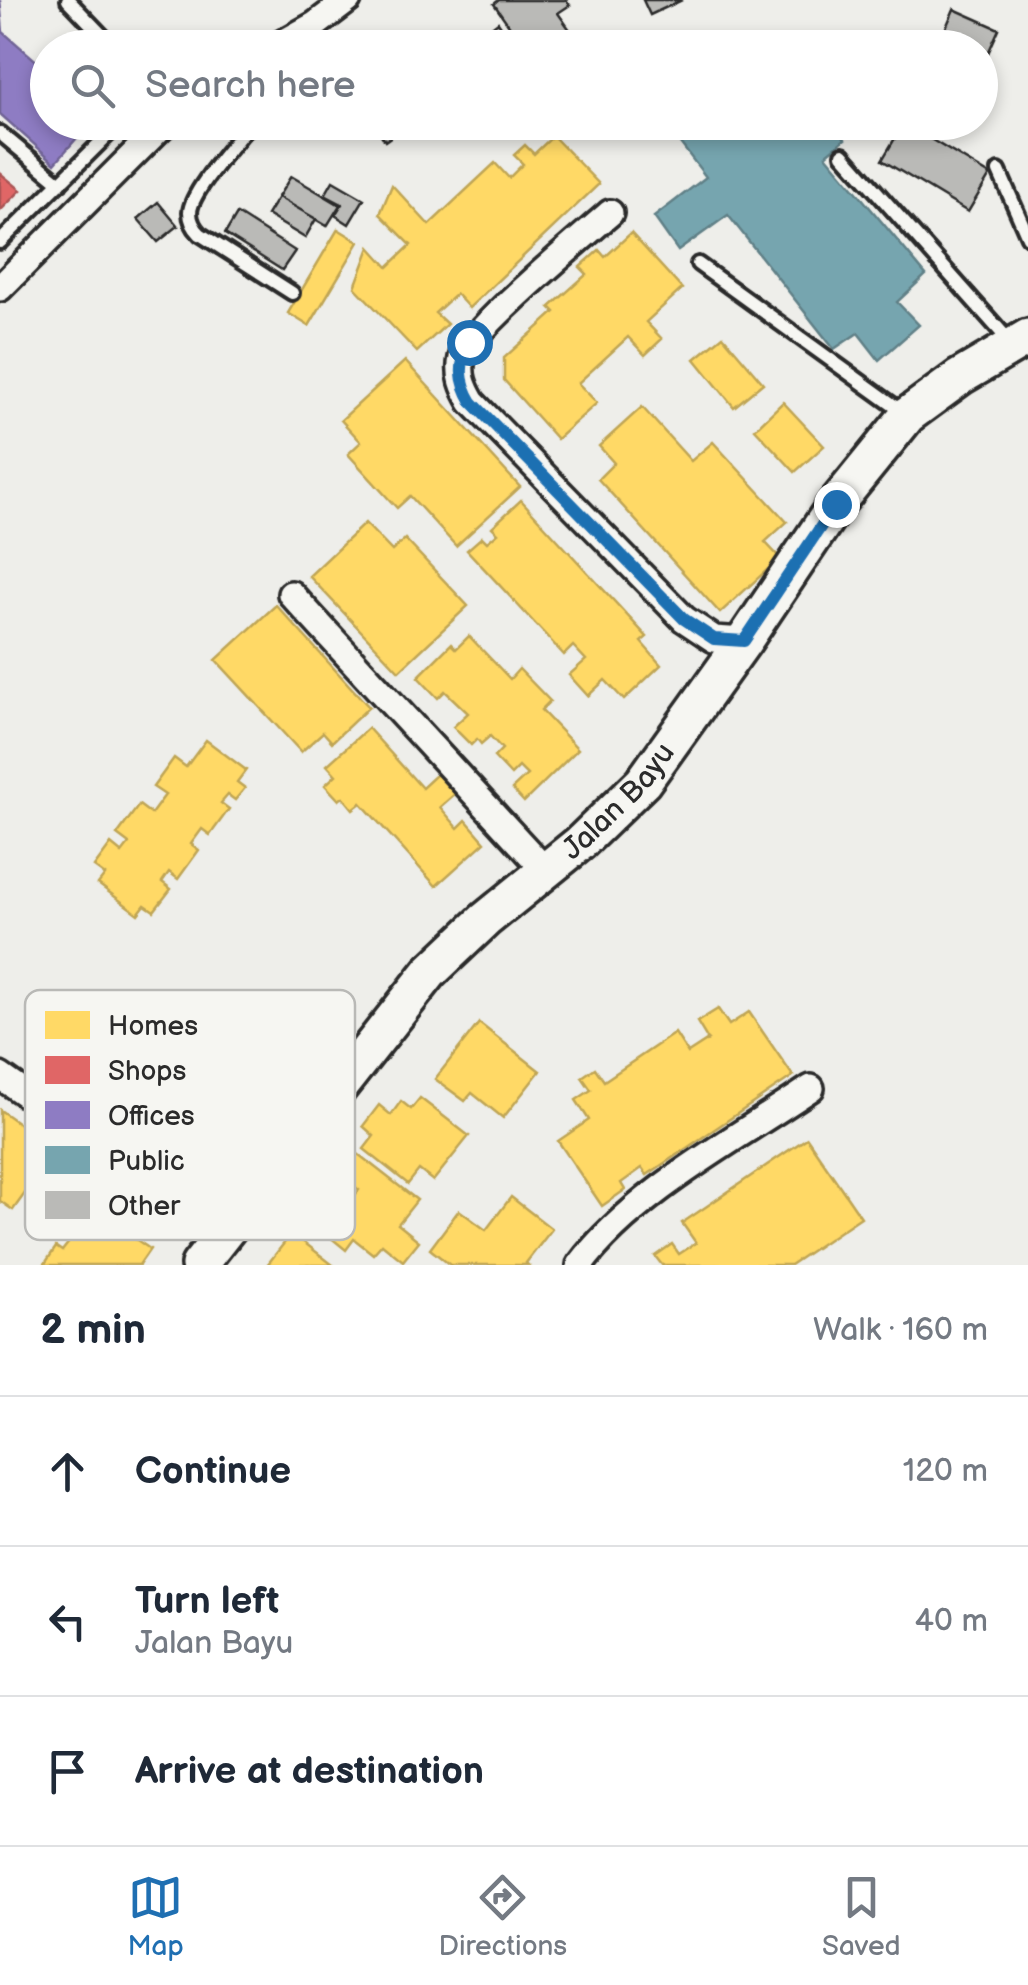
<!DOCTYPE html>
<meta charset="utf-8">
<style>
:root{--surface:#fff;--page:#f6f6f7;--text:#1f2937;--muted:#747a83;--line:#e0e1e3;--accent:#1f6fb2}
body{margin:0;font-family:"Balsamiq Sans",sans-serif;background:var(--page);color:var(--text)}
.stop{position:absolute;width:30px;height:30px;margin:-22px;border:8px solid #1f6fb2;border-radius:50%;background:#fff}
.stop.end{background:#1f6fb2;border-color:#fff;box-shadow:0 2px 10px #0008}
.list{margin:0;padding:0;list-style:none}
h2{display:flex;justify-content:space-between;align-items:center;height:130px;margin:0;padding:0 40px;font-size:42px}
h2 small{font-size:32px;font-weight:400;color:var(--muted)}
.list li{display:grid;grid-template-columns:65px 1fr auto;gap:30px;align-items:center;box-sizing:border-box;height:150px;padding:0 40px;border-top:2px solid var(--line)}
.list b{display:block;font-size:38px;white-space:nowrap}
.list p{margin:0;font-size:32px;white-space:nowrap;color:var(--muted)}
.list em{font-size:32px;font-style:normal;color:var(--muted)}
.icon{flex:none;width:55px;height:55px;fill:none;stroke:currentColor;stroke-width:2;stroke-linecap:round;stroke-linejoin:round}
.map{position:relative;flex:none;width:1028px;height:1265px;overflow:hidden}
.search{position:absolute;background:var(--surface);box-shadow:0 5px 15px #0003;left:30px;right:30px;top:30px;height:110px;display:flex;align-items:center;gap:25px;box-sizing:border-box;padding:0 35px;border-radius:55px;color:var(--muted);font-size:38px}
.sheet{height:580px;background:var(--surface)}
nav{display:flex;justify-content:space-around;align-items:center;box-sizing:border-box;height:140px;border-top:2px solid var(--line);background:var(--surface);font-size:28px;color:var(--muted)}
nav a{display:grid;justify-items:center;gap:5px}
nav .on{color:var(--accent)}
.map>svg:first-child{display:block}
.homes{fill:#ffd966;stroke:#bfa554;stroke-width:2.5}
.shops{fill:#e06666;stroke:#aa5454;stroke-width:2.5}
.offices{fill:#8e7cc3;stroke:#706495;stroke-width:2.5}
.public{fill:#76a5af;stroke:#608087;stroke-width:2.5}
.building{fill:#babab7;stroke:#2b2b2b;stroke-width:2.5}
.lines{fill:none;stroke-linecap:round;stroke-linejoin:round}
.lane-casing{stroke:#2b2b2b;stroke-width:20}
.street-casing{stroke:#2b2b2b;stroke-width:32}
.secondary-casing{stroke:#2b2b2b;stroke-width:42}
.lane{stroke:#f6f6f2;stroke-width:12}
.street{stroke:#f6f6f2;stroke-width:25}
.secondary{stroke:#f6f6f2;stroke-width:35}
.route{stroke:#1f6fb2;stroke-width:12}
.labels{text-anchor:middle;dominant-baseline:central;stroke-width:10;stroke-linejoin:round;paint-order:stroke}
.street-label{font-size:30px;fill:#2b2b2b;stroke:#f6f6f2}
.key{fill:#f6f6f2;stroke:#b9b9b6;stroke-width:2.5}
.key-label{font-size:28px;fill:#2b2b2b}
</style>
<div class="map">
<svg width="1028" height="1265" viewBox="0 0 1028 1265">
<rect width="100%" height="100%" fill="#eeeeea"/>
<filter id="ink" filterUnits="userSpaceOnUse"><feTurbulence type="fractalNoise" baseFrequency=".01" numOctaves="2"/><feDisplacementMap in="SourceGraphic" scale="20" xChannelSelector="R" yChannelSelector="G"/><feConvolveMatrix kernelMatrix="1 2 1 2 8 2 1 2 1" color-interpolation-filters="sRGB"/></filter>
<g filter="url(#ink)">
<g class="homes">
<polygon points="553,136 599,184 469,308 456,294 435,313 447,324 417,352 355,287 370,247 388,267 411,245 380,214 392,185 429,225 495,163 509,178 523,164 514,155 525,145 534,154"/>
<polygon points="338,229 359,242 309,326 288,313"/>
<polygon points="631,233 682,289 646,322 662,339 645,355 628,337 578,383 597,403 557,439 504,380 504,358 555,312 550,307 587,274 580,267 599,250 605,257"/>
<polygon points="723,336 763,383 734,407 695,359"/>
<polygon points="405,361 520,487 456,546 410,496 397,508 348,454 361,442 341,420"/>
<polygon points="783,402 824,446 795,472 755,429"/>
<polygon points="642,407 691,461 713,442 787,522 765,542 780,558 720,613 598,479 614,463 599,446"/>
<polygon points="521,500 647,637 641,642 661,665 624,700 605,680 588,696 569,675 586,660 573,646 564,655 467,550 482,537 487,542 498,533 492,527"/>
<polygon points="365,523 392,551 405,539 468,606 399,671 309,576"/>
<polygon points="276,605 369,707 332,742 323,732 301,752 216,660"/>
<polygon points="469,636 510,679 519,669 550,701 541,710 578,749 524,802 512,789 527,775 519,767 511,775 494,757 502,749 490,736 481,744 477,739 471,745 453,727 468,713 445,691 438,698 418,677 451,644 456,649"/>
<polygon points="368,728 422,788 437,774 455,794 440,807 458,828 466,820 485,842 436,886 361,803 353,809 343,797 339,800 325,785 336,775 327,765"/>
<polygon points="206,740 246,770 237,782 245,788 235,800 228,795 221,803 229,809 210,835 202,829 191,844 199,850 178,879 169,872 162,882 171,889 154,911 145,905 138,914 98,884 105,875 94,867 111,844 122,853 129,844 117,835 139,805 151,814 165,795 153,787 174,758 186,767"/>
<polygon points="718,1009 729,1025 749,1012 793,1076 647,1175 642,1168 621,1183 625,1190 602,1206 558,1141 589,1120 576,1100 591,1090 582,1077 595,1068 604,1081 675,1033 688,1053 708,1040 697,1022"/>
<polygon points="479,1023 540,1071 503,1118 472,1093 465,1101 435,1079"/>
<polygon points="420,1098 469,1136 433,1181 419,1170 408,1184 364,1149 374,1136 363,1126 379,1105 391,1115 401,1101 411,1109"/>
<polygon points="0,1110 56,1150 13,1210 0,1201"/>
<polygon points="807,1138 861,1217 790,1265 662,1265 655,1256 672,1244 679,1254 696,1243 682,1223"/>
<polygon points="358,1154 417,1200 398,1224 419,1241 403,1261 382,1244 373,1254 354,1239 346,1250 307,1218 327,1194 345,1208 359,1190 341,1176"/>
<polygon points="511,1197 552,1229 526,1263 528,1265 450,1265 430,1249 459,1210 486,1230"/>
<polygon points="86,1205 150,1249 139,1265 44,1265 56,1247 62,1251 69,1242 63,1238"/>
<polygon points="292,1233 333,1265 267,1265"/>
</g>
<polygon class="shops" points="0,173 21,190 0,211"/>
<polygon class="offices" points="0,0 3,32 48,71 48,122 91,122 55,163 0,114"/>
<polygon class="public" points="664,122 834,122 845,139 826,155 926,275 897,302 919,325 879,360 858,333 834,349 728,215 678,251 654,217 706,177"/>
<g class="building">
<polygon points="499,0 566,0 570,5 558,13 575,37 560,48 525,48 494,4"/>
<polygon points="643,0 682,0 650,15"/>
<polygon points="954,9 999,29 980,71 980,48 938,46"/>
<polygon points="498,22 516,48 484,48 477,38"/>
<polygon points="373,122 410,122 410,123 385,141"/>
<polygon points="904,123 990,175 968,212 882,160"/>
<polygon points="291,176 340,205 327,226 278,197"/>
<polygon points="333,181 364,199 349,224 335,215 342,204 325,195"/>
<polygon points="278,197 316,219 305,238 267,215"/>
<polygon points="158,202 178,226 158,242 138,219"/>
<polygon points="237,214 295,251 282,270 225,234"/>
</g>
<g class="lines">
<defs>
<g id="lane">
<polyline points="68,0 114,48"/>
<path d="M251 122C237 141 191 191 190 212 190 221 194 228 200 234L292 293"/>
<polyline points="0,133 60,183"/>
<polyline points="843,154 1011,343"/>
<polyline points="999,171 1028,237"/>
<polyline points="0,242 121,122"/>
<polyline points="698,264 907,415"/>
</g>
<g id="street">
<polyline points="274,48 315,25 348,0"/>
<path d="M610 213C582 238 469 331 462 358 458 375 464 388 472 402L684 619 714 639 744 641"/>
<polyline points="0,288 166,122"/>
<polyline points="291,594 545,870"/>
<polyline points="0,1076 224,1233"/>
<path d="M580 1265C634 1193 736 1139 811 1088"/>
</g>
<g id="secondary">
<path id="s1" d="M199 1265 430 972 485 920 580 843 643 782 744 641 836 504 908 415 960 377 1028 337"/>
</g>
</defs>
<use href="#lane" class="lane-casing"/>
<use href="#street" class="street-casing"/>
<use href="#secondary" class="secondary-casing"/>
<use href="#lane" class="lane"/>
<use href="#street" class="street"/>
<use href="#secondary" class="secondary"/>
</g>
</g>
<g class="lines" filter="url(#ink)">
<path class="route" d="M469 342C459 365 459 380 472 402L684 619 714 639 744 641 836 504"/>
</g>
<g class="labels">
<g class="street-label">
<text stroke="none"><textPath href="#s1" startOffset="628">Jalan Bayu</textPath></text>
</g>
</g>
<rect x="25" y="990" width="330" height="250" rx="15" class="key"/>
<rect x="45" y="1011" width="45" height="28" fill="#ffd966"/>
<rect x="45" y="1056" width="45" height="28" fill="#e06666"/>
<rect x="45" y="1101" width="45" height="28" fill="#8e7cc3"/>
<rect x="45" y="1146" width="45" height="28" fill="#76a5af"/>
<rect x="45" y="1191" width="45" height="28" fill="#babab7"/>
<g class="key-label">
<text x="108" y="1035">Homes</text>
<text x="108" y="1080">Shops</text>
<text x="108" y="1125">Offices</text>
<text x="108" y="1170">Public</text>
<text x="108" y="1215">Other</text>
</g>
</svg>
<div class="stop" style="left:469px;top:342px"></div>
<div class="stop end" style="left:836px;top:504px"></div>
<div class="search"><svg class="icon" aria-label="search" viewBox="0 0 24 24"><circle cx="10" cy="10" r="6"/><path d="M15 15l6 6"/></svg>Search here</div>
</div>
<section class="sheet">
<h2>2 min<small>Walk · 160 m</small></h2>
<ul class="list">
<li><svg class="icon" aria-label="ahead" viewBox="0 0 24 24"><path d="M12 20V5M6 11l6-6 6 6"/></svg><div><b>Continue</b></div><em>120 m</em></li>
<li><svg class="icon" aria-label="left" viewBox="0 0 24 24"><path d="M17 20v-9H6M10 6l-5 5 5 5"/></svg><div><b>Turn left</b><p>Jalan Bayu</p></div><em>40 m</em></li>
<li><svg class="icon" aria-label="arrive" viewBox="0 0 24 24"><path d="M6 21V4h12l-3 4 3 4H6"/></svg><div><b>Arrive at destination</b></div></li>
</ul>
</section>
<nav>
<a class="on"><svg class="icon" aria-label="map" viewBox="0 0 24 24"><path d="M3 6l6-2 6 2 6-2v14l-6 2-6-2-6 2zM9 4v14M15 6v14"/></svg>Map</a>
<a><svg class="icon" aria-label="directions" viewBox="0 0 24 24"><path d="M12 3l9 9-9 9-9-9zM9 14v-3h6M13 9l2 2-2 2"/></svg>Directions</a>
<a><svg class="icon" aria-label="saved" viewBox="0 0 24 24"><path d="M7 4h10v16l-5-4-5 4z"/></svg>Saved</a>
</nav>
